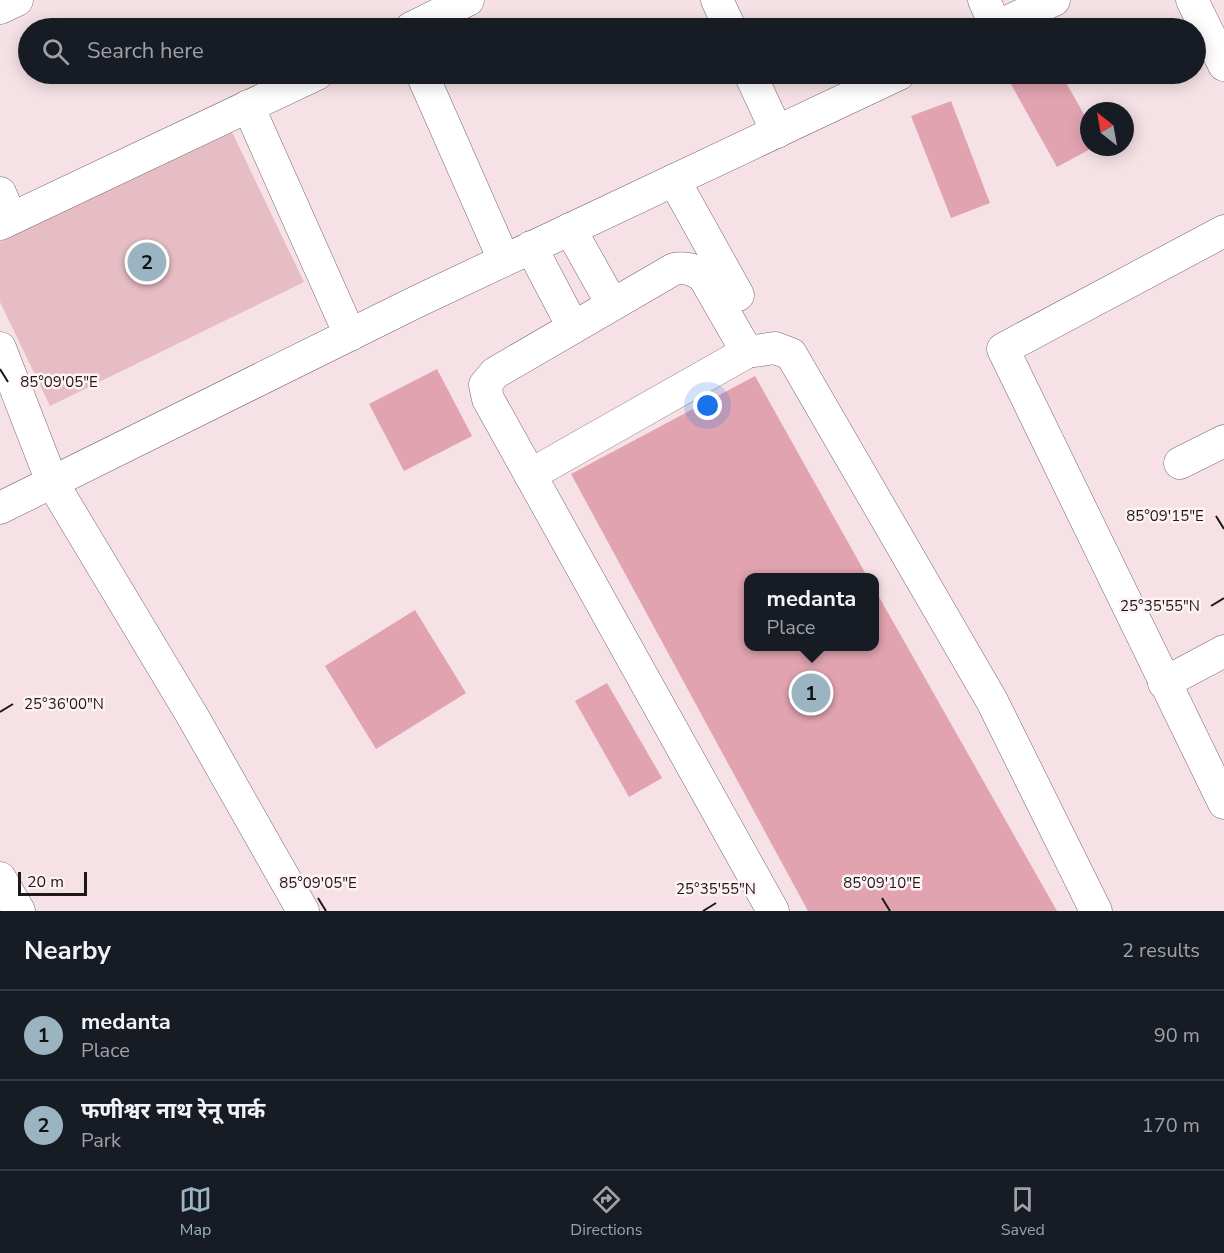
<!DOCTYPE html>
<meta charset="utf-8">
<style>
:root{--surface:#171b24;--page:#242831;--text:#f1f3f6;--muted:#9ea1a6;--line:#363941;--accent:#9ab4c2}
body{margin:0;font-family:"Nunito Sans","Noto Sans Devanagari",sans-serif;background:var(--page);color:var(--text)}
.compass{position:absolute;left:1080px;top:102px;width:54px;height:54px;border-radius:50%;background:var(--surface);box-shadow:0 3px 15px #0003;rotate:329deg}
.scale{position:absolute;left:18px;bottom:15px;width:69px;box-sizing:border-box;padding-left:6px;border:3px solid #1e1819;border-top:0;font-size:16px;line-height:21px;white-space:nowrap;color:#1e1819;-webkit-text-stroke:4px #fef2f4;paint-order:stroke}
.you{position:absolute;left:708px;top:406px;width:21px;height:21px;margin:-15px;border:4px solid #fff;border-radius:50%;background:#1a73e8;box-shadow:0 0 0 9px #1a73e833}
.badge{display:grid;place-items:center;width:39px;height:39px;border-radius:50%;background:var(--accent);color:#111;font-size:20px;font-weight:700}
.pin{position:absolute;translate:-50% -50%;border:3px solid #fff;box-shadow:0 2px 6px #0006}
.popup{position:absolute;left:744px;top:573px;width:135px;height:78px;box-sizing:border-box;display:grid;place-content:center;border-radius:12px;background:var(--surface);filter:drop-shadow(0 2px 4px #0005);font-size:20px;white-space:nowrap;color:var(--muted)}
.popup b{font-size:22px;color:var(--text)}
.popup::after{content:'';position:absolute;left:50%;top:100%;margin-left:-12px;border:12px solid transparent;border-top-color:var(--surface)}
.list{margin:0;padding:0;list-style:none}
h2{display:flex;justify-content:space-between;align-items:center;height:78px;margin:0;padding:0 24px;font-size:26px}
h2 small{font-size:20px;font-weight:400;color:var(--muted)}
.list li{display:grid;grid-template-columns:39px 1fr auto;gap:18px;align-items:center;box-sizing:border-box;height:90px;padding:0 24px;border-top:2px solid var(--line)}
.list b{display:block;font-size:22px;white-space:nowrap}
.list p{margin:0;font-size:20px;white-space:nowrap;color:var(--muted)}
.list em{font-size:20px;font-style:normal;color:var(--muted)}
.icon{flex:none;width:33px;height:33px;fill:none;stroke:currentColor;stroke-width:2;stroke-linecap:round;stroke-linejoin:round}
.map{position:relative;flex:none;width:1224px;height:911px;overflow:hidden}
.search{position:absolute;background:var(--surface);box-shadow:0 3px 15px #0003;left:18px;right:18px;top:18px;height:66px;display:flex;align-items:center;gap:15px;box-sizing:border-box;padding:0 21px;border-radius:33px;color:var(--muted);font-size:22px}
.sheet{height:258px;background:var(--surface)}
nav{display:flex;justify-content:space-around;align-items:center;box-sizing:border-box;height:84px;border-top:2px solid var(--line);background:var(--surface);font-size:16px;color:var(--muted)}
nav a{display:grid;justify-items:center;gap:3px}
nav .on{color:var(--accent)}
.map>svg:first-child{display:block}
.green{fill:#e7bdc5}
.building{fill:#e1a3b0}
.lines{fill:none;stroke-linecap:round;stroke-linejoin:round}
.minor-casing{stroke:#79686b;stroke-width:33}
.minor{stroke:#fff;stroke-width:32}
.ticks{fill:none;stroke:#1e1819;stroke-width:2}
.ticks-label{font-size:15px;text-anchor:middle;fill:#1e1819;stroke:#fef2f4;stroke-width:5;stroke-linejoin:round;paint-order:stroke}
</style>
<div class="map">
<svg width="1224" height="911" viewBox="0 0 1224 911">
<rect width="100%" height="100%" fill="#f6e2e6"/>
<polygon class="green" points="231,130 304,282 50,406 0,302 0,242"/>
<g class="building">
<polygon points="1014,74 1061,74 1089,123 1089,147 1094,147 1057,167 1007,77"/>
<polygon points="951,101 990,203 951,218 911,116"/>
<polygon points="437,369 472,436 404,471 369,404"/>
<polygon points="755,376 868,578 748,578 748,646 874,646 874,588 1057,911 808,911 571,474"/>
<polygon points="415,610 466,693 376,749 325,666"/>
<polygon points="607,683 662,778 629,797 575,701"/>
</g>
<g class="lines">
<defs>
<g id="minor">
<polyline points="717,0 730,28"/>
<polyline points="984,0 996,27"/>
<polyline points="1192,0 1224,65"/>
<polyline points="0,8 17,0"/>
<polyline points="411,28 468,0"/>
<polyline points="994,28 1054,0"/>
<polyline points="422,74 504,260"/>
<polyline points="750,74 777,132"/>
<polyline points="248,106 350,335"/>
<polyline points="674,180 738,295"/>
<polyline points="0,193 11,218"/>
<polyline points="0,224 317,74"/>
<polyline points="570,229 612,304"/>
<polyline points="1224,231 1003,349 1224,803"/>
<polyline points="531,247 573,327"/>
<polyline points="0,348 52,482 193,717 303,911"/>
<path d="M747 352 704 277C693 269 687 267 674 269L495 373 485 385 488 399 773 911"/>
<polyline points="1180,463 1224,441"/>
<polyline points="530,475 747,352 775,348 791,354 992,701 1096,911"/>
<polyline points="0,508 416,302 899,74"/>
<polyline points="1164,683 1224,651"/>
<polyline points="0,878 19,911"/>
</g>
</defs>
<use href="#minor" class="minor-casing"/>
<use href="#minor" class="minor"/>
</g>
<path class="ticks" d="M0 369 8 382M1216 516 1224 529M1211 606 1224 598M0 712 13 704M318 898 326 911M882 898 890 911M703 911 716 903"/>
<g class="ticks-label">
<text x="59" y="387">85°09'05"E</text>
<text x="1165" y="521">85°09'15"E</text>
<text x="1160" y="611">25°35'55"N</text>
<text x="64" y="709">25°36'00"N</text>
<text x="318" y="888">85°09'05"E</text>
<text x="882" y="888">85°09'10"E</text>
<text x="716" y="894">25°35'55"N</text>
</g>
</svg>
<svg class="compass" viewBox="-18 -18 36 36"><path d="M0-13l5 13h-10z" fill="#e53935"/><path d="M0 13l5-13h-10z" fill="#9ea1a6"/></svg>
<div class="scale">20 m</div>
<div class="you"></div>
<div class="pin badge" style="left:811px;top:693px">1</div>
<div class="popup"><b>medanta</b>Place</div>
<div class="pin badge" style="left:147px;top:262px">2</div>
<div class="search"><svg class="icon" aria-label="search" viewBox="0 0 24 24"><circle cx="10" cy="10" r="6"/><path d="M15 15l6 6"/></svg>Search here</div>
</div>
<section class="sheet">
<h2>Nearby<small>2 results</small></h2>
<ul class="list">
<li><span class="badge">1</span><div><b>medanta</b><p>Place</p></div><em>90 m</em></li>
<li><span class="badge">2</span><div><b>फणीश्वर नाथ रेनू पार्क</b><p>Park</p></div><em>170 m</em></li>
</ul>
</section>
<nav>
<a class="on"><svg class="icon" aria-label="map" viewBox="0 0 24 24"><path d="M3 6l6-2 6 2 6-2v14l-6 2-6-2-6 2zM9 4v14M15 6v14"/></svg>Map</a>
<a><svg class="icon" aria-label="directions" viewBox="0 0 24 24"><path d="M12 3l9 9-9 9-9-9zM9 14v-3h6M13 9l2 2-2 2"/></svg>Directions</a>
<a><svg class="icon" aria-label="saved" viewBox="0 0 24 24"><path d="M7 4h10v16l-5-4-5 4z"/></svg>Saved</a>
</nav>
